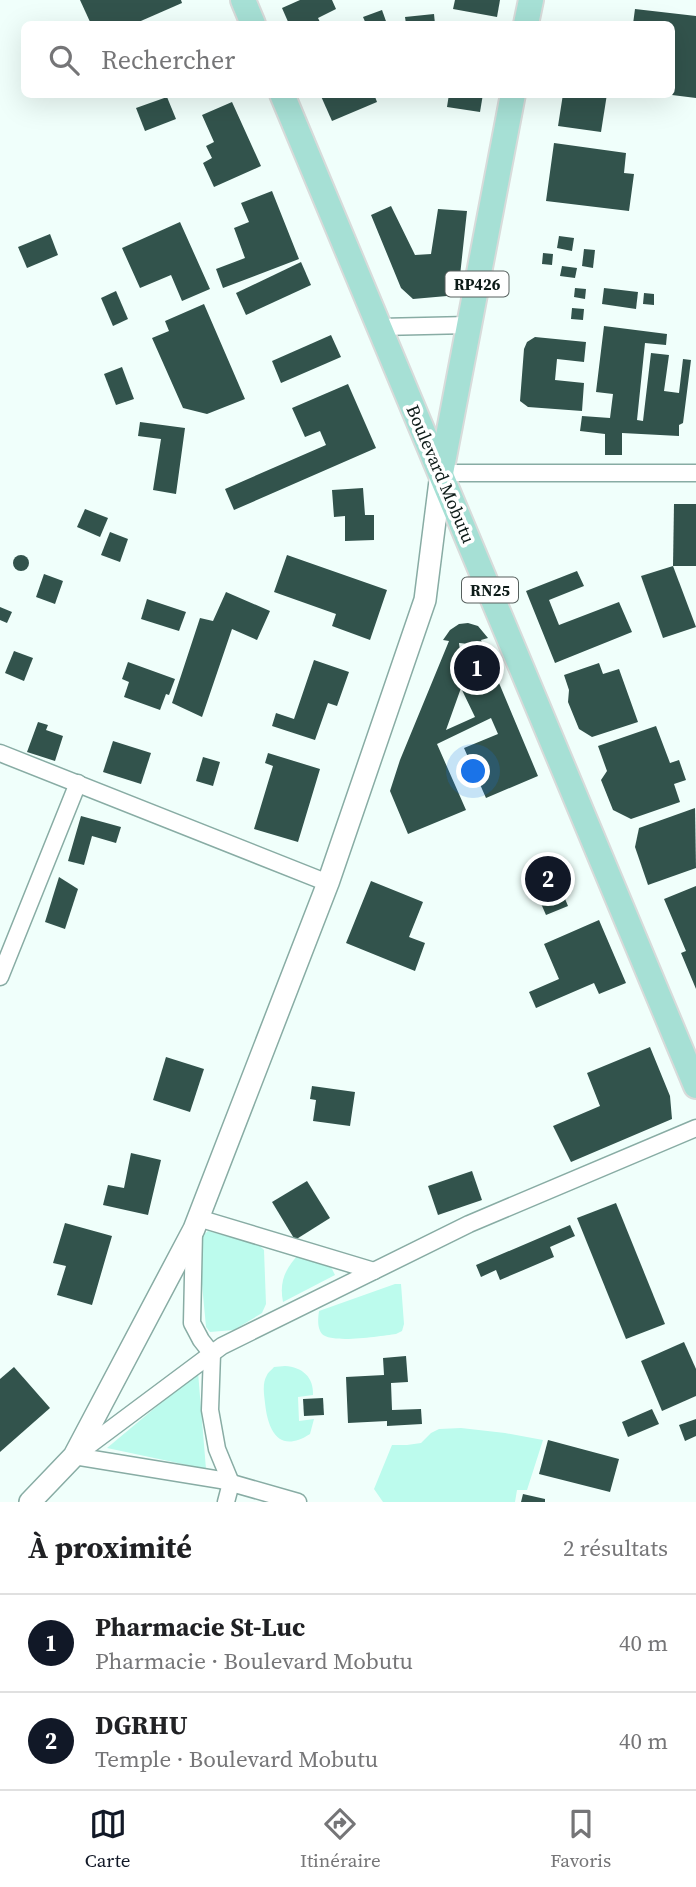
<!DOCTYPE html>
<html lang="fr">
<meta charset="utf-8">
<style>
:root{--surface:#fff;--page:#f2f2f2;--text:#202124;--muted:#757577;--line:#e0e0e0;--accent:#111827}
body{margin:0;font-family:"Source Serif 4",serif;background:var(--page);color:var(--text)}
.you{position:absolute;left:474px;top:772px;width:24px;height:24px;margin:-18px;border:5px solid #fff;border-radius:50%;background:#1a73e8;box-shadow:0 0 0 10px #1a73e833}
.badge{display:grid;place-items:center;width:46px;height:46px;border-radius:50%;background:var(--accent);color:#fff;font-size:23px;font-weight:700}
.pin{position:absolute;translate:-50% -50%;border:4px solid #fff;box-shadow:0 2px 7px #0006}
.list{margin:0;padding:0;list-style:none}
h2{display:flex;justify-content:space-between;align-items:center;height:91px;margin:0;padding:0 28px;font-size:30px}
h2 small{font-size:23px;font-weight:400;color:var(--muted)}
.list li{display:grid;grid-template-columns:46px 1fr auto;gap:21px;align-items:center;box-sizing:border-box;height:98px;padding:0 28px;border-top:2px solid var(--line)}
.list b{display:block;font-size:26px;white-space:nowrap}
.list p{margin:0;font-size:23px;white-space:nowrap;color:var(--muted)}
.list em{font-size:23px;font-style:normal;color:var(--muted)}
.icon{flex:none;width:38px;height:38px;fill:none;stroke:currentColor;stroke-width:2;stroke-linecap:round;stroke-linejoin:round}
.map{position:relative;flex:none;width:696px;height:1502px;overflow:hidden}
.search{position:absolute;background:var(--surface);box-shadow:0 7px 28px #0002;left:21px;right:21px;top:21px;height:77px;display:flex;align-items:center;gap:18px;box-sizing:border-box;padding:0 24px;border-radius:10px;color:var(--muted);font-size:26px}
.sheet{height:287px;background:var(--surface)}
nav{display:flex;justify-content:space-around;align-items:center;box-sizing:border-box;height:98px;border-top:2px solid var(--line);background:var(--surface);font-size:19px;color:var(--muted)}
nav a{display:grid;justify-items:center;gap:4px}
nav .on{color:var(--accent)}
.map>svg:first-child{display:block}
.green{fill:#bcfbed}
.building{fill:#32534c;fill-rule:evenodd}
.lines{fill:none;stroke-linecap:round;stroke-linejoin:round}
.street-casing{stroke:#88aca4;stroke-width:19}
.secondary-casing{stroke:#88aca4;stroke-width:24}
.primary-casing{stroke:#d8dbda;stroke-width:28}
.street{stroke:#fff;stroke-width:16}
.secondary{stroke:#fff;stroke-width:21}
.primary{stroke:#a6e0d5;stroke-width:24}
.labels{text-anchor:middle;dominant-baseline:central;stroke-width:7;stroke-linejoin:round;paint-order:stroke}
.shield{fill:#fff;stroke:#565f5d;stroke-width:2}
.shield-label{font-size:16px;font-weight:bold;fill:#0d1b18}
.street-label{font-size:18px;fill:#0d1b18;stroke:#fff}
</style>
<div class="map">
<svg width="696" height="1502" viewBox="0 0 696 1502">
<rect width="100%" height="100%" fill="#f0fffb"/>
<g class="green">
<polygon points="208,1231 259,1245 264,1250 266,1304 262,1313 234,1330 210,1332 206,1327 200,1263 202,1236"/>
<path d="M299 1254 330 1265 335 1275 283 1302C279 1282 285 1269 299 1254Z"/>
<path d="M395 1284H401L404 1324 402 1331 396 1334C381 1336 332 1344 322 1334 317 1328 318 1318 319 1311Z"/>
<path d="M285 1366C302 1367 314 1377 313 1395L298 1397 299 1421 314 1419 310 1434C279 1454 268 1431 265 1403 264 1394 262 1383 267 1375 268 1372 272 1370 274 1367Z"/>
<polygon points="198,1372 206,1469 107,1448"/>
<polygon points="461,1428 505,1433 543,1440 527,1490 517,1490 515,1502 383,1502 374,1489 392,1445 407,1445 421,1443 431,1433 439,1429"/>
</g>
<g class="building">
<polygon points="80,0 181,0 182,3 134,24 91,24"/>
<polygon points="300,0 332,0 336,9 318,18 321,24 289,24 282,8"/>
<polygon points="455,0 500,0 497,17 453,9"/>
<polygon points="635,9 696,16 696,98 672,95 672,24 633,24"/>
<polygon points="382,10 387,24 366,24 363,17"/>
<polygon points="434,14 435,24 406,24 405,17"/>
<polygon points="320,94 374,94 377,102 332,121"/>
<polygon points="449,94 483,94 480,112 447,107"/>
<polygon points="563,94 607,94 601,132 558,126"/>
<polygon points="167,97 176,119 145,131 136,108"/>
<polygon points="232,102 261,166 214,187 203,163 212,158 206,146 214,142 202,115"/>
<polygon points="554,143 626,153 624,173 634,174 629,211 546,201"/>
<polygon points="272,191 299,259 223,288 216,269 245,258 234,228 249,222 241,203"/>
<polygon points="391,206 415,255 431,254 438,209 467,211 459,285 447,296 413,299 401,288 371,215"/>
<polygon points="180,222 210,289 182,301 171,275 140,288 122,248"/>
<polygon points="50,234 58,255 27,268 18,247"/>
<polygon points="559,236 574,238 572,251 557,248"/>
<polygon points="584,249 595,250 593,268 582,266"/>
<polygon points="543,253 553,254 552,265 542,264"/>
<polygon points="301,262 311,285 246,315 236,293"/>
<polygon points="562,266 577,268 575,278 560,276"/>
<polygon points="575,288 586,289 585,299 574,297"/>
<polygon points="604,288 638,292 636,309 602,304"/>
<polygon points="116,291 128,319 113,326 101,298"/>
<polygon points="644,293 654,294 654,305 643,304"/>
<polygon points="204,304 245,399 207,414 183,408 152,338 169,331 165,321"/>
<polygon points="572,308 584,309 583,320 571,319"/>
<polygon points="604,326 667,334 666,345 645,343 637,420 643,421 651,353 669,355 664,391 679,393 683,359 691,360 683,423 679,425 679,436 622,433 622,455 605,455 605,434 580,431 582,416 610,418 613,394 596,392"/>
<polygon points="331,335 341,357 281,383 272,361"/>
<polygon points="535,337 586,342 584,362 557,359 555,380 584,383 582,411 528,407 520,401 524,349 527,342"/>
<polygon points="122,367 134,399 116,405 104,374"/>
<polygon points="348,384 376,448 234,510 225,489 326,445 320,431 305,437 292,408"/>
<polygon points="140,422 185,428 176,494 153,490 161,439 138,436"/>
<polygon points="363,488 365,515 374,515 374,540 345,541 345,516 334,517 332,490"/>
<polygon points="674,504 696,504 696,566 673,566"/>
<polygon points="85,509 108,518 100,537 77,527"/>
<polygon points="110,532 128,539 120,562 101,555"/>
<polygon points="287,555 387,590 370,640 332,626 336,614 274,592"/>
<circle cx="21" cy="563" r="8"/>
<polygon points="673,566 696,627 663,638 641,576"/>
<polygon points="577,571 584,586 549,600 559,625 619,602 632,632 555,663 526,591"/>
<polygon points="44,574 63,581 55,604 36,597"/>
<polygon points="226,592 270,611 257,640 232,629 202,717 172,703 200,618 213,621"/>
<polygon points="147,599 186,612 179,631 141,619"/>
<polygon points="0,607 12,612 7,623 0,620"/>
<path d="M468 623 478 626 488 638 481 640 538 776 486 798 464 748 498 734 491 718 437 744 466 810 408 834 390 791 400 760 449 641 443 640 450 630 459 624ZM459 643 469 644V656L461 658 469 684 461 688 475 717 446 730 461 688V658Z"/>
<polygon points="14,651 33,658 24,681 5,673"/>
<polygon points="314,660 349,672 337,706 328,703 315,740 272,726 276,713 294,719"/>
<polygon points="128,662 175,679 169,695 166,694 160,710 124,697 129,682 122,679"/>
<polygon points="599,663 603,674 619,669 638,722 592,737 579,729 568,702 569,690 564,675"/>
<polygon points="38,722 48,725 46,730 63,736 55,761 27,752"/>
<polygon points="656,726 670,763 679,760 686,780 674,784 680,802 631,819 613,810 601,780 607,771 598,746"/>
<polygon points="113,741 151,753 141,784 103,772"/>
<polygon points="268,753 320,769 298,842 254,829 273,766 265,763"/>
<polygon points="203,757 220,762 213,786 196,781"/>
<polygon points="695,808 696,868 648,885 635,847 639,828"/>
<polygon points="81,816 121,827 116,843 92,836 84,865 68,861"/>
<polygon points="553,855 567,866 573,880 570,891 563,894 568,906 546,915 525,867"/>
<polygon points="59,877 78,889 65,929 45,922"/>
<polygon points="371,881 423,902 409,937 425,943 415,971 346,943"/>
<polygon points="696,886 696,989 681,953 686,951 664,899"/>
<polygon points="599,920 626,983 599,994 594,983 536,1008 529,992 559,979 544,944"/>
<polygon points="650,1047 670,1096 672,1119 571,1162 553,1126 600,1106 587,1073"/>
<polygon points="166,1057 204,1069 190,1112 153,1100"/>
<polygon points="312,1086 355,1092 350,1126 313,1121 316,1100 310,1099"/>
<polygon points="131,1153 161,1160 148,1215 103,1205 108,1185 124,1188"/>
<polygon points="472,1171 482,1200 438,1215 428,1186"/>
<polygon points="307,1181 330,1218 295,1240 272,1202"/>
<polygon points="616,1203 665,1324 626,1339 577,1218"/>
<polygon points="65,1223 112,1236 92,1305 57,1295 66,1266 53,1263"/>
<polygon points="570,1225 575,1236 550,1247 554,1257 500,1280 496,1270 481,1277 476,1265"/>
<polygon points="684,1342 696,1369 696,1396 662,1411 641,1361"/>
<polygon points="406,1356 408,1382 391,1383 392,1410 421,1409 422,1424 387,1426 387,1421 348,1423 346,1377 384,1375 383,1358"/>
<polygon points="14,1367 50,1408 0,1452 0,1379"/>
<polygon points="323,1398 324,1415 304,1416 303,1399"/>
<polygon points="652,1409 659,1424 628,1437 622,1422"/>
<polygon points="696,1419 696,1436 685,1441 679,1425"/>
<polygon points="548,1440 619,1459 610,1492 539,1474"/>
<polygon points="523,1494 545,1499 545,1502 521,1502"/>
</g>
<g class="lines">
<defs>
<g id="street">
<polyline points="380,327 469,325"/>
<polyline points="441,473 696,473"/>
<polyline points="0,753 328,883"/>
<polyline points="0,977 78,783"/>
<polyline points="198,1218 374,1271"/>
<polyline points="194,1231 192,1323 201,1340 212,1354 210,1410 217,1449 231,1483 226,1502"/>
<polyline points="76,1455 222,1346 469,1224 696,1128"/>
<polyline points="74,1456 221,1480 298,1502"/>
</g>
<polyline id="secondary" points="30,1502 74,1456 194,1229 328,883 425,600 441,473"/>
<g id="primary">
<polyline points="243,0 253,24"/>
<polyline points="526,24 531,0"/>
<polyline points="282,94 696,1086"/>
<polyline points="441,473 513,94"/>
</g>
</defs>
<use href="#street" class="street-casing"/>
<use href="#secondary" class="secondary-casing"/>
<use href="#primary" class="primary-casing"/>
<use href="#street" class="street"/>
<use href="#secondary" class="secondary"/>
<use href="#primary" class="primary"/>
</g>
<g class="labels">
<g class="shield">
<rect x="445.5" y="271.5" width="63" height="25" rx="5"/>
<rect x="462" y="577.5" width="56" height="25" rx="5"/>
</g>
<g class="shield-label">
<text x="477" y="284">RP426</text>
<text x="490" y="590">RN25</text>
</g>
<g class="street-label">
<text transform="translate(441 474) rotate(67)">Boulevard Mobutu</text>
</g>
</g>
</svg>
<div class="you"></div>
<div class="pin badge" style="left:477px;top:668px">1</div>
<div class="pin badge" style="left:548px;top:879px">2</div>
<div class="search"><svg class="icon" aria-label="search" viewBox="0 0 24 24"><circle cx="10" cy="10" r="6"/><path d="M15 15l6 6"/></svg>Rechercher</div>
</div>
<section class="sheet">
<h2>À proximité<small>2 résultats</small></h2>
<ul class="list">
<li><span class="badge">1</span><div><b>Pharmacie St-Luc</b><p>Pharmacie · Boulevard Mobutu</p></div><em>40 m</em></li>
<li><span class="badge">2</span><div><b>DGRHU</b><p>Temple · Boulevard Mobutu</p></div><em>40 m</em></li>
</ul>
</section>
<nav>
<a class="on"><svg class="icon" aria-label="map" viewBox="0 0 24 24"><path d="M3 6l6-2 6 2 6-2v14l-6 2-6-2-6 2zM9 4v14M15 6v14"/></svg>Carte</a>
<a><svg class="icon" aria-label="directions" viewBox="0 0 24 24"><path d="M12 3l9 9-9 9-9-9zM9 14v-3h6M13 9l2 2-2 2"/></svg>Itinéraire</a>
<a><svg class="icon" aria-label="saved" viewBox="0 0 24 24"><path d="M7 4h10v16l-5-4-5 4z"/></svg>Favoris</a>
</nav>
